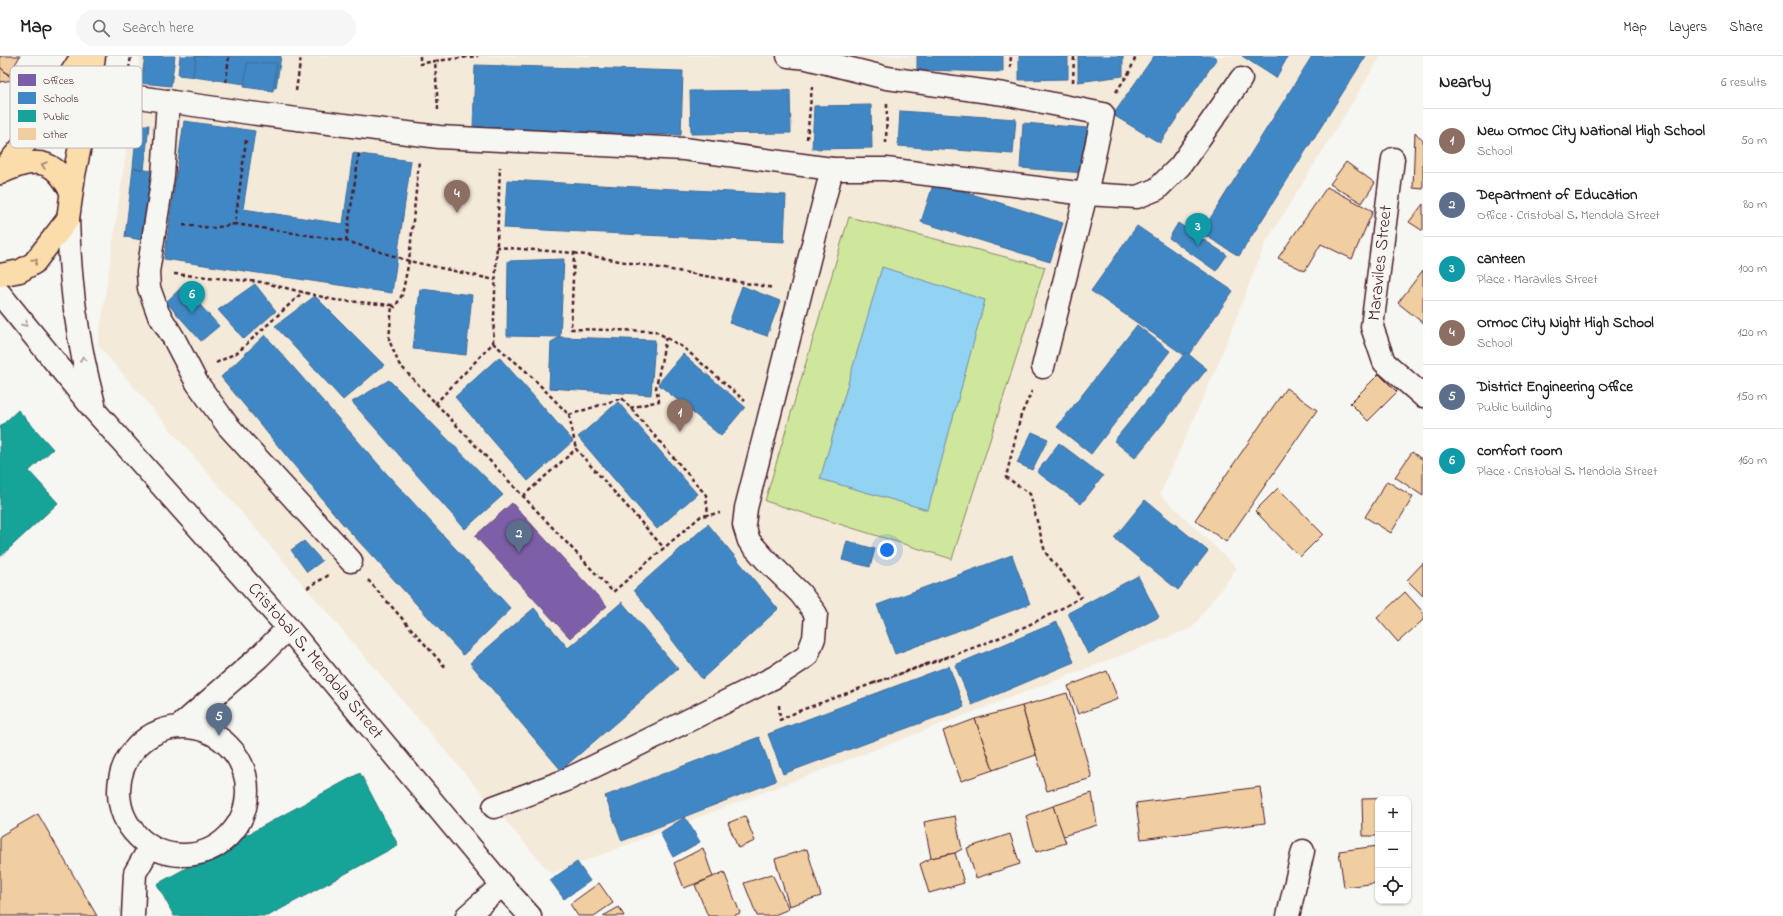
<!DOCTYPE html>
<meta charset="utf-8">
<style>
:root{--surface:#fff;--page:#f6f6f6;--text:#222;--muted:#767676;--line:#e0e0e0;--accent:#db2777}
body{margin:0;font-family:"Indie Flower",sans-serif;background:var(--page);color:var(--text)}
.controls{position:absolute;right:12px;bottom:12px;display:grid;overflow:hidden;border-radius:8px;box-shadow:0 1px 3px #0004}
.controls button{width:36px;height:36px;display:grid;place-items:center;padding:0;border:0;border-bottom:1px solid var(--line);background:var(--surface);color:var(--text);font:20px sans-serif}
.you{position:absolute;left:887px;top:494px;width:14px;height:14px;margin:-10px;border:3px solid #fff;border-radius:50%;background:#1a73e8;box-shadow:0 0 0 6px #1a73e833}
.badge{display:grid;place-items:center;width:26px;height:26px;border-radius:50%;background:var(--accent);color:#fff;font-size:13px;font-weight:700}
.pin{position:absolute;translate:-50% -33px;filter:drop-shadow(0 1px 2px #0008)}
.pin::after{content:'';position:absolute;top:21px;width:14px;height:12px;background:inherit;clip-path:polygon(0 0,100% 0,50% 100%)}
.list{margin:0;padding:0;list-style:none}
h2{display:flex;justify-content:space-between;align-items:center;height:52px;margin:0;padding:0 16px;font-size:17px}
h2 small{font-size:13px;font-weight:400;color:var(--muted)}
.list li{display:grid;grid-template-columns:26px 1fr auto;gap:12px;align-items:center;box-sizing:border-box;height:64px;padding:0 16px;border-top:1px solid var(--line)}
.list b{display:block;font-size:15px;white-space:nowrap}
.list p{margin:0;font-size:13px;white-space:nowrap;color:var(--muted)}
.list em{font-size:13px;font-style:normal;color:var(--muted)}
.icon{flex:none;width:22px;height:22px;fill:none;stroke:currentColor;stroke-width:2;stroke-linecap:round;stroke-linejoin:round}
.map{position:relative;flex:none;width:1423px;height:860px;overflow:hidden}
header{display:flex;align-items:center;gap:24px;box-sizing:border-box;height:56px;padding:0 20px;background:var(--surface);border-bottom:1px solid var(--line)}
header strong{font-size:19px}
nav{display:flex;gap:22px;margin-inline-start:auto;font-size:14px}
.search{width:280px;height:36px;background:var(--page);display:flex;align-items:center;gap:10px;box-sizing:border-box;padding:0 14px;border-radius:22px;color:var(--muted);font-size:15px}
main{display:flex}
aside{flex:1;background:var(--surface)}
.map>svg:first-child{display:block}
.built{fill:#f4eada}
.green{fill:#cfe79c;stroke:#8c8364}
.water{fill:#92d3f3;stroke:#758ba3}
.offices{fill:#7b5ea7;stroke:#6c4b82}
.schools{fill:#3f88c5;stroke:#426897}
.public{fill:#17a398;stroke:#267b77}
.building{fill:#f0cea1;stroke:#4a1f2b}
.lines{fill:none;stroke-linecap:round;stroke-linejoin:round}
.minor-casing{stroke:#4a1f2b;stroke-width:25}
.major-casing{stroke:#4a1f2b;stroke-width:25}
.path{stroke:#4a1f2b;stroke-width:2.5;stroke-dasharray:4 3;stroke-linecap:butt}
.minor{stroke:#f6f6f2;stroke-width:22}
.major{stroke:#faddab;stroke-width:22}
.oneway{stroke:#a27e6b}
.oneway2{stroke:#a99598}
.labels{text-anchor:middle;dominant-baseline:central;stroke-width:4;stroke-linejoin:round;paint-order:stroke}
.street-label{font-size:18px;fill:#4a1f2b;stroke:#f6f6f2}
.key{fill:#f6f6f2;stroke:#c2b6b6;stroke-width:1}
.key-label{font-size:11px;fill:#4a1f2b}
</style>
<header>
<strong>Map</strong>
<div class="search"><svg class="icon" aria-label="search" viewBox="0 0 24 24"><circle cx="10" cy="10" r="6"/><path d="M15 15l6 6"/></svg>Search here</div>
<nav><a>Map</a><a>Layers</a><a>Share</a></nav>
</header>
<main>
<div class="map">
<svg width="1423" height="860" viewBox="0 0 1423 860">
<rect width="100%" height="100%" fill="#f6f6f2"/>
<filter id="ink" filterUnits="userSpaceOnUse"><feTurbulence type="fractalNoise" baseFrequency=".025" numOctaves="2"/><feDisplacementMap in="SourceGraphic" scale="8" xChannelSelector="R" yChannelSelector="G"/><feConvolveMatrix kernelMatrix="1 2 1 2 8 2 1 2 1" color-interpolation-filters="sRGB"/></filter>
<g filter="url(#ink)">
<polygon class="built" points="140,0 1381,0 1265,188 1216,313 1160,438 1237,512 1192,572 551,818 98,289"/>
<polygon class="green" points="849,161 1045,211 952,503 765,445"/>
<polygon class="water" points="882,211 985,244 928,454 820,423"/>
<polygon class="offices" points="512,447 607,550 570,582 475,480"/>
<g class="schools">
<polygon points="145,0 175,0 171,30 141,27"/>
<polygon points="180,0 207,0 205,22 178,19"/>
<polygon points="196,0 281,0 276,32 193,21"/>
<polygon points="917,0 1003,0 1003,16 917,14"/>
<polygon points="1019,0 1068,0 1068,23 1019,24"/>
<polygon points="1078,0 1123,0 1123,20 1078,26"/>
<polygon points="1154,0 1213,0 1217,2 1160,87 1113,59"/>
<polygon points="1242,0 1288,0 1276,22"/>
<polygon points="1312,0 1366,0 1239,200 1201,177"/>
<polygon points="247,7 277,7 273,35 244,31"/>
<polygon points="475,9 683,15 681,79 473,73"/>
<polygon points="790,34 791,77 691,78 690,35"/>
<polygon points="871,49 872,92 812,93 814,50"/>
<polygon points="900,55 1016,63 1013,98 898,90"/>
<polygon points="184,65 255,75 243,153 343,168 353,97 411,105 392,237 164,203"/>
<polygon points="1023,67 1088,72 1085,117 1020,112"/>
<polygon points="137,69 149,69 144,114 133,112"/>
<polygon points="133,112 152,115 142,184 125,181"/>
<polygon points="507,124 786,139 784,186 504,172"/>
<polygon points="934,126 1063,167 1050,206 921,166"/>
<polygon points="1178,167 1227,199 1216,215 1169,182"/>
<polygon points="1137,170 1233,235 1187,301 1091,235"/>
<polygon points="564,203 560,281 507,280 508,205"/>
<polygon points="255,228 276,255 244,283 218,254"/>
<polygon points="183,230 219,270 201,285 166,246"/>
<polygon points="742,230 780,245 767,280 729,267"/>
<polygon points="420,233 472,239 466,299 413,293"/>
<polygon points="315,240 384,309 343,344 275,270"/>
<polygon points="1137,269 1170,295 1091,398 1057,371"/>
<polygon points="265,279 386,417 511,553 463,599 342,467 221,321"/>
<polygon points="560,281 655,284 651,339 549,332 551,286"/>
<polygon points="1186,296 1207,313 1135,402 1114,385"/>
<polygon points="683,298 745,351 721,380 658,328"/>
<polygon points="499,301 573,385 528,425 455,341"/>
<polygon points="389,324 503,439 465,473 352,346"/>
<polygon points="618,346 697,438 657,473 578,381"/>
<polygon points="1032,376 1048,383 1032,414 1017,407"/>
<polygon points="1059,387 1103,420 1081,448 1037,416"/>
<polygon points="1145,444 1208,495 1178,534 1114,482"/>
<polygon points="708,468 778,553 702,623 634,534"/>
<polygon points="304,485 322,505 307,516 291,494"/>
<polygon points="847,485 875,493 870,511 842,504"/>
<polygon points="1012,499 1030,548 895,598 877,549"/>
<polygon points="1138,520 1159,561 1088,598 1068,557"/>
<polygon points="622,546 678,613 561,714 470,607 534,552 568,592"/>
<polygon points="1057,566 1074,606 972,649 955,609"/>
<polygon points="949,610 964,651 783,718 768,678"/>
<polygon points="759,681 776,725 622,785 605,740"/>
<polygon points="685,761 700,786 673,801 660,777"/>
<polygon points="577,806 590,825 564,843 550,824"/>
</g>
<g class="public">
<polygon points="18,354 53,393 29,415 58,447 0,501 0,371"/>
<polygon points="360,717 398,789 268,860 174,860 157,828"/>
</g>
<g class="building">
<polygon points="0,0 20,0 9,19 0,11"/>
<polygon points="0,11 13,24 0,26"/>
<polygon points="1415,76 1423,85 1423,133 1413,132"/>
<polygon points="1346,106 1375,127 1362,147 1330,128"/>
<polygon points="1327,131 1373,155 1352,203 1321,188 1305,215 1278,202"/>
<polygon points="1423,148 1423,175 1409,166"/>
<polygon points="1423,214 1423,267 1398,247"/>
<polygon points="1379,318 1397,336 1368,365 1350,347"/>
<polygon points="1286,332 1317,354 1226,486 1195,464"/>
<polygon points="1412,396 1423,404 1423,440 1395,421"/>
<polygon points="1387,425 1413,441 1391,477 1365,461"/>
<polygon points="1278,432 1323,478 1300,501 1255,455"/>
<polygon points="1423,507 1423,540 1407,524"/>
<polygon points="1405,536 1423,556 1423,564 1398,586 1377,562"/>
<polygon points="1107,615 1118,643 1078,658 1068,630"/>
<polygon points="1067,637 1092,722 1047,735 1022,650"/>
<polygon points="1022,650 1036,699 993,714 975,663"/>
<polygon points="975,663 993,714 961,725 943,675"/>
<polygon points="1260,731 1265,767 1141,783 1136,747"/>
<polygon points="1092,737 1097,769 1063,780 1053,750"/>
<polygon points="1408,742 1409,778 1408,778 1408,743 1378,743 1378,780 1363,780 1362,743"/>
<polygon points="1053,750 1066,787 1036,796 1026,760"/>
<polygon points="38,758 97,860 0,860 0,780"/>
<polygon points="745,760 755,785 738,792 728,767"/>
<polygon points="955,760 962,793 955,797 931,802 924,766"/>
<polygon points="1010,778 1020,808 976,822 967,792"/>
<polygon points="1378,790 1378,827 1344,831 1339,795"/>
<polygon points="703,792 713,821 684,832 674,807"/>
<polygon points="807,793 821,840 789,850 775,803"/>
<polygon points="955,797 964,827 929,837 920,808 931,802"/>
<polygon points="724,816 740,857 733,860 708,860 695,829"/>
<polygon points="772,818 789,853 772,860 757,860 744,827"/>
<polygon points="599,827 613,847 594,860 578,860 570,848"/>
<polygon points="619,851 624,860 603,860"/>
</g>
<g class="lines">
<defs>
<g id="minor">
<polyline points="788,0 807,2 887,22 1004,38 1103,58 1086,138 1043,311"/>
<polyline points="89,34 250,57 439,81 684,93 832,113 886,113 1086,138 1137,141 1157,133 1180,110 1241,23"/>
<polyline points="168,45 163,120 148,216 149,232 158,257 173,281 197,327 228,370 351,505"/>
<polyline points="1393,103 1372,271 1384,306 1423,340"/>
<path d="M68 163C70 228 77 285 94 348"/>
<path id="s1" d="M0 238 95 355 288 572 502 829 530 860"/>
<polyline points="181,669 259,601 288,572"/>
<circle cx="183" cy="735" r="64"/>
<polyline points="494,751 564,725 685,666 775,621 807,600 814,582 816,558 800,537 765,503 749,485 744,469 746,452 832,113"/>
<polyline points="133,860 135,817 150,791"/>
<polyline points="467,860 502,829"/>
<polyline points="1288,860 1303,795"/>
</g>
<g id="major">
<polyline points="0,117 26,86 48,54 82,0"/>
<path d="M0 117C16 110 38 100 54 113 61 118 66 127 71 135"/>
<polyline points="0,219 20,215 34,207 68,163 74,119 82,81 94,0"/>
</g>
</defs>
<use href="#minor" class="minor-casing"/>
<use href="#major" class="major-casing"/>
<g class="path">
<polyline points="420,0 420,8 435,5"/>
<polyline points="1010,12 1011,0"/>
<polyline points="129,13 131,0"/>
<polyline points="226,26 229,0"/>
<polyline points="1073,26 1074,0"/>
<polyline points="296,35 301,0"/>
<polyline points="1116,36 1130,15 1136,0"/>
<polyline points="438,54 435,5 478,0"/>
<polyline points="807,83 812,31"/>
<polyline points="246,84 235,168 346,185 409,205 495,224"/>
<polyline points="886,87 887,48"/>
<polyline points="183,169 213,172 235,168"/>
<polyline points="346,185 359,98"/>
<polyline points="496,191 574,197 571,273 655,275 684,292 745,345"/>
<polyline points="574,197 774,232"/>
<polyline points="174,218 261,226 335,244 392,249 389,284 399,308 613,536 701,460 720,457"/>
<polyline points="392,249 395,251 402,239 409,205 419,105"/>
<polyline points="493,287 527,316 569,359 576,393"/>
<polyline points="216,307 238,296 303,236"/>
<polyline points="435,348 493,287 500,111"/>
<polyline points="630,352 659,345 656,332 666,281"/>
<polyline points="569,359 622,342 706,439 708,459"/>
<polyline points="523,440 576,393 664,492"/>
<polyline points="368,524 446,612"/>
<polyline points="307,532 329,519"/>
<path d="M949 600 874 627C944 602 1018 580 1081 541L1045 496 1030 438 1006 421 1021 359 1032 335"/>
<polyline points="779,649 780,664 799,655 874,627"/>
</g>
<use href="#minor" class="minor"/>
<use href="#major" class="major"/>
</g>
<defs><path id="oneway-chevron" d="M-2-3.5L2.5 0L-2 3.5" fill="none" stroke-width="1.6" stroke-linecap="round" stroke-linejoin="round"/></defs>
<g class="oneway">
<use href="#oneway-chevron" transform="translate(44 109) rotate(-164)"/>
<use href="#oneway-chevron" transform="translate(35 205) rotate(-44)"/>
</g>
<g class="oneway2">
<use href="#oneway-chevron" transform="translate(25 268) rotate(51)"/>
<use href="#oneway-chevron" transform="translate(83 303) rotate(-101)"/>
</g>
</g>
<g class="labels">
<g class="street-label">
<text transform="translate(1381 207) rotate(-84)">Maraviles Street</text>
<text stroke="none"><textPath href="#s1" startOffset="484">Cristobal S. Mendola Street</textPath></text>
</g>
</g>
<rect x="10" y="10" width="132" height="82" rx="6" class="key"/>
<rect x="18" y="18" width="18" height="12" fill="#7b5ea7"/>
<rect x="18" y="36" width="18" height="12" fill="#3f88c5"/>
<rect x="18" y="54" width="18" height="12" fill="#17a398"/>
<rect x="18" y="72" width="18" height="12" fill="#f0cea1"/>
<g class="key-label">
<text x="43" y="28">Offices</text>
<text x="43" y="46">Schools</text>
<text x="43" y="64">Public</text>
<text x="43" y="82">Other</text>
</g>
</svg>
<div class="controls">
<button>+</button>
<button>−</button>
<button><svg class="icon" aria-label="locate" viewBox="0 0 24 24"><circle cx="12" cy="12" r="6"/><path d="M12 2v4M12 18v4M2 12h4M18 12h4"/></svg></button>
</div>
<div class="you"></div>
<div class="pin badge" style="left:680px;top:376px;background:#8d6e63">1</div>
<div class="pin badge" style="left:519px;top:497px;background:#5c6f8a">2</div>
<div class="pin badge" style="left:1198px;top:190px;background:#0f9aa8">3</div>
<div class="pin badge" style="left:457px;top:157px;background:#8d6e63">4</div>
<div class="pin badge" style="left:219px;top:680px;background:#5c6f8a">5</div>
<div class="pin badge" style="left:192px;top:258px;background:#0f9aa8">6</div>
</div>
<aside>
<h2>Nearby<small>6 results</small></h2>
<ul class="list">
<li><span class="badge" style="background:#8d6e63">1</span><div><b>New Ormoc City National High School</b><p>School</p></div><em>50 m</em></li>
<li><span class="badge" style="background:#5c6f8a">2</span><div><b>Department of Education</b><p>Office · Cristobal S. Mendola Street</p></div><em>80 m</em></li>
<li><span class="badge" style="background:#0f9aa8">3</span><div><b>canteen</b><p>Place · Maraviles Street</p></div><em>100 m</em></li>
<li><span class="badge" style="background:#8d6e63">4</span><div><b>Ormoc City Night High School</b><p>School</p></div><em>120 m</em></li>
<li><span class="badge" style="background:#5c6f8a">5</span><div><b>District Engineering Office</b><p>Public building</p></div><em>150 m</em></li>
<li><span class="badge" style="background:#0f9aa8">6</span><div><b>comfort room</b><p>Place · Cristobal S. Mendola Street</p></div><em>160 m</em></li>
</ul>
</aside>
</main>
